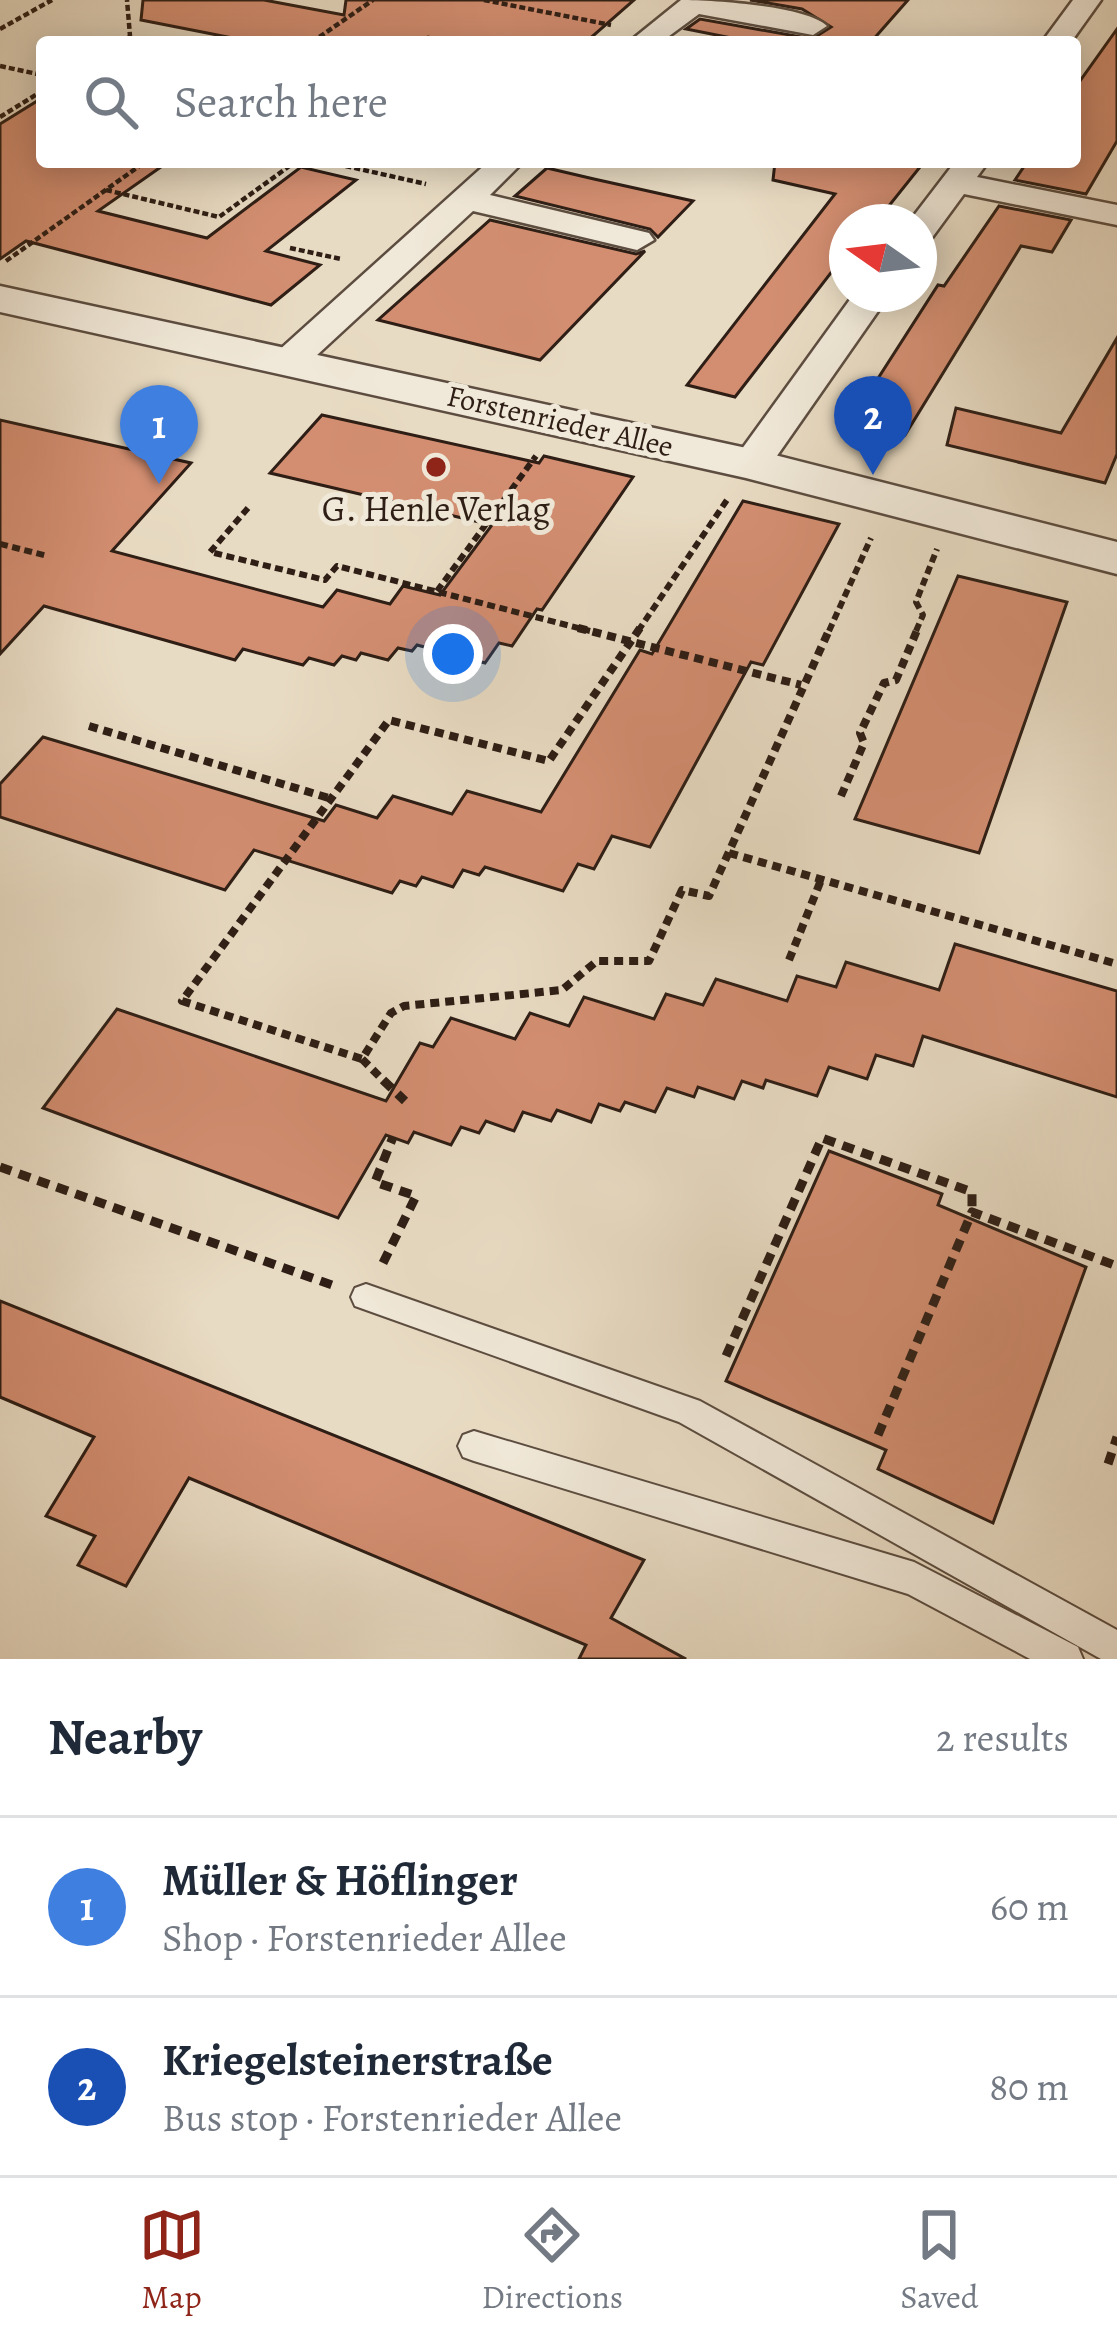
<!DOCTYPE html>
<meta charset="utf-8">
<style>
:root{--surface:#fff;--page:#f2f2f3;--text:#1f2937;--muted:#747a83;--line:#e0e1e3;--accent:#8f2418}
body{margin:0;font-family:Alegreya,serif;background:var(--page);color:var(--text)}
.compass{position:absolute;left:829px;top:204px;width:108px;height:108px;border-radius:50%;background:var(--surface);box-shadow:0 6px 30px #0003;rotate:284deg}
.you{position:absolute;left:453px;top:654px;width:42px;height:42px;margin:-30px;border:9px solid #fff;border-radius:50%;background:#1a73e8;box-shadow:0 0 0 18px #1a73e833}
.badge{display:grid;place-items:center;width:78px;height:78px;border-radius:50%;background:var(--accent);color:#fff;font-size:39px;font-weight:700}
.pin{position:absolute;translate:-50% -99px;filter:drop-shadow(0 3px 6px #0008)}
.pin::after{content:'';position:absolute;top:63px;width:42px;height:36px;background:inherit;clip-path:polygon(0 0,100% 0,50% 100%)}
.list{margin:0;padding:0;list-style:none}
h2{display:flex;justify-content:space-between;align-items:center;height:156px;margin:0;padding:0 48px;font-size:51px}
h2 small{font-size:39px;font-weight:400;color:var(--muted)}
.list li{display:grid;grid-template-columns:78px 1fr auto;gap:36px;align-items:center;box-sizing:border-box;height:180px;padding:0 48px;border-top:3px solid var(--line)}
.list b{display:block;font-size:45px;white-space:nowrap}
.list p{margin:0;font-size:39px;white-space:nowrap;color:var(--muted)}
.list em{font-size:39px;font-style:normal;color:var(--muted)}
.icon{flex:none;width:66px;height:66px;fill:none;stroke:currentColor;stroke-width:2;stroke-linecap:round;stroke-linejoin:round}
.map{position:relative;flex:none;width:1117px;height:1659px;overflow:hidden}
.search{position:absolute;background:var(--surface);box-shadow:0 6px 30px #0003;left:36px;right:36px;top:36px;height:132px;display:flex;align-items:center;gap:30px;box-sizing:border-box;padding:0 42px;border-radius:12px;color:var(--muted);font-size:45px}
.sheet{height:516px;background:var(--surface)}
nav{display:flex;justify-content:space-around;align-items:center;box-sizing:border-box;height:168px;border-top:3px solid var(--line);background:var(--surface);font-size:33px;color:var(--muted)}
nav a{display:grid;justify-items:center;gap:6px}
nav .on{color:var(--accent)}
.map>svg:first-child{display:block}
.building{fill:#d38e71;stroke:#2e1e15;stroke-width:3}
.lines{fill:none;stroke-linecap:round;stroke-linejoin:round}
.service-casing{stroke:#5c4d40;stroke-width:4}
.minor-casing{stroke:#5c4d40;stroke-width:5}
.tertiary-casing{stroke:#5c4d40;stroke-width:5}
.path-far3{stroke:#2e1e15;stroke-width:4.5;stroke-dasharray:6 3;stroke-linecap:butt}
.path-far2{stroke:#2e1e15;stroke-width:6;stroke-dasharray:8 4.5;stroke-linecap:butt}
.path-far1{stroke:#2e1e15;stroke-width:8;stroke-dasharray:9 6;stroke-linecap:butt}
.path{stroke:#2e1e15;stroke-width:9;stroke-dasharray:12 8;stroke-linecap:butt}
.service{fill:#f0e8d8;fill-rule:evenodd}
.minor{fill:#f0e8d8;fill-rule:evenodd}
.tertiary{fill:#f0e8d8;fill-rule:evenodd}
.poi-dot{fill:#8f2418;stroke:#f0e8d8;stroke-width:4.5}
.labels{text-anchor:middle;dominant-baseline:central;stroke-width:10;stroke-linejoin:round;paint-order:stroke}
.far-street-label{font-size:30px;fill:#2e1e15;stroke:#f0e8d8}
.poi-label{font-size:36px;fill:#2e1e15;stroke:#f0e8d8}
</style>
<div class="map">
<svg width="1117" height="1659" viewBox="0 0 1117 1659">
<rect width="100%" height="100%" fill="#e8dbc3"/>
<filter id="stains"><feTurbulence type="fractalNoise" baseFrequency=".00167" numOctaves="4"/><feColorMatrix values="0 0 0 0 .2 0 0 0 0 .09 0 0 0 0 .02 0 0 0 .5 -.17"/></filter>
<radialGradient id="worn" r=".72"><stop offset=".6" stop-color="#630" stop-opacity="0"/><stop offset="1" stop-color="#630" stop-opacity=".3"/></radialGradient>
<g class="building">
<polygon points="143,0 264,0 344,15 346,0 634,0 586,42 455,42 428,37 420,42 253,42 141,20"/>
<polygon points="750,0 908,0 871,42 752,42 686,29 700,19 812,39 831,27 802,9"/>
<polygon points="1117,29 1117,141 1086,194 1015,180 1027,162 1075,162 1075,88"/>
<polygon points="42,98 42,162 168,162 98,211 207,238 301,167 356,180 266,251 320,265 271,305 26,241 0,259 0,124"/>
<polygon points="775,162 924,162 876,222 847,222 847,252 735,397 687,385 835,194 773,180"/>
<polygon points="547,168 594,179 693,201 658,237 650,229 515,196"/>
<polygon points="999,206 1071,220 1052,252 1021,246 905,435 850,422 938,285 944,286"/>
<polygon points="490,220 636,254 645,251 540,360 378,320"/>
<polygon points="1117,338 1117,454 1105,483 947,445 956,408 1061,433"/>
<polygon points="322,415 539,463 544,456 633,477 542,610 537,609 512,646 499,643 485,663 417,645 412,651 398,648 388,660 361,653 356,660 342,656 334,665 309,658 303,665 243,649 235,660 44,606 0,654 0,420 191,463 112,551 323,607 337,590 390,604 403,586 440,595 492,525 270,473"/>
<polygon points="743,501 839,524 763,665 751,662 650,847 612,836 594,869 578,864 563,891 485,867 479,875 463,870 453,887 422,877 416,886 400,881 392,893 254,850 225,890 0,817 0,784 43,737 324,821 336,805 377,818 393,796 452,814 467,791 541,812 640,650 652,654"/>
<polygon points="958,576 1067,602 979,853 855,819"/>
<polygon points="955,944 1117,991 1117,1097 923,1036 913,1066 876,1055 867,1079 829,1067 817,1096 766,1080 763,1088 742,1081 734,1099 698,1087 694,1097 667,1088 655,1112 625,1102 620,1111 599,1104 591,1122 557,1110 551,1121 523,1112 514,1131 486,1121 479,1133 461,1127 451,1145 414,1132 408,1143 386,1135 338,1218 43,1108 117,1009 386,1101 420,1043 433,1047 451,1018 515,1039 530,1013 569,1026 584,997 654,1019 666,994 703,1005 716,979 787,1001 797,976 836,987 846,962 939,990"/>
<polygon points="829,1151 942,1194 938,1205 1086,1267 993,1523 878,1469 886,1450 726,1381"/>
<polygon points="0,1301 644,1560 611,1618 686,1659 579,1659 586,1645 189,1478 126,1586 78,1565 95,1536 46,1516 94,1437 0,1397"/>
</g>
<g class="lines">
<defs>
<g id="service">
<polygon points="366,1284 700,1401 1117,1630 1117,1659 1101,1659 679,1422 355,1306 351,1297 355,1288"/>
<polygon points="474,1431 914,1562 1078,1647 1083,1659 1030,1659 908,1594 474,1461 463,1457 458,1446 463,1435"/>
</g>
<g id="minor">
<path d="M681 0C712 0 807 6 827 26L813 35 699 14 661 42H629Z"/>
<polygon points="1073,0 1101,0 1071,42 1042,42"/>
<polygon points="488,162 523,162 490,195 649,233 654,240 637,250 473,211 303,368 277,368 271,360 277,352"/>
<polygon points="955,162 988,162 977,177 1117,205 1117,225 964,194 931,239 919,242 919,222 909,222"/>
<polygon points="854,294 890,294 765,473 737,473 731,464"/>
</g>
<polygon id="tertiary" points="0,286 751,449 1117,542 1117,574 746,478 0,312"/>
</defs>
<use href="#service" class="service-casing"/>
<use href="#minor" class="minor-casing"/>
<use href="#tertiary" class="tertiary-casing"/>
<g class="path-far3">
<polyline points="484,0 611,25"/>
<polyline points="0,29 52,0"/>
<polyline points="121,42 130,36 127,0"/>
<polyline points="312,42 373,0"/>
<polyline points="0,66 42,75"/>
<polyline points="0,117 42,91"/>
<polyline points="328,162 426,184"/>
<polyline points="106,190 219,217 295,162"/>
<polyline points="290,248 341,259"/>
<polyline points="6,261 145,162"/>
</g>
<g class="path-far2">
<polyline points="248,508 210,552 325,580 337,566 590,631"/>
<polyline points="0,544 48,556"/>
<polyline points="437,591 536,456"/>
<polyline points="638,631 727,500"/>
<polyline points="829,631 871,538"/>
<polyline points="916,631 923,615 916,602 937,549"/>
</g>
<g class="path-far1">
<polyline points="578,628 801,685"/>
<polyline points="640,628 549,761 389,720 182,1001 362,1059 391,1013 404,1006 562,990 597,961 649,961 682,890 709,896 830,628"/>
<polyline points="89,726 329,798"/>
<polyline points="841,796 864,743 860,733 884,683 896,680 918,628"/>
<polyline points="729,853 1117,964"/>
<polyline points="789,960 821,880"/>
<polyline points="362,1059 386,1083"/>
</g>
<g class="path">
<polyline points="383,1080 405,1101"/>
<polyline points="0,1167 332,1285"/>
<polyline points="383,1263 416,1196 375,1182 393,1137"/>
<polyline points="726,1356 822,1138 972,1192 972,1212"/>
<polyline points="878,1435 972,1212 1117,1266"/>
<polyline points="1108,1464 1117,1437"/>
</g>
<use href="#service" class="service"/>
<use href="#minor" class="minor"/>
<use href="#tertiary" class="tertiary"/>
</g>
<circle class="poi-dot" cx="436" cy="467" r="12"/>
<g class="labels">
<g class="far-street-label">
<text transform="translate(560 421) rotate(13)">Forstenrieder Allee</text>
</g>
<g class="poi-label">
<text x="436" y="508">G. Henle Verlag</text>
</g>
</g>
<rect width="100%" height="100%" filter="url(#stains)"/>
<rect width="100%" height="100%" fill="url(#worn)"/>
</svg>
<svg class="compass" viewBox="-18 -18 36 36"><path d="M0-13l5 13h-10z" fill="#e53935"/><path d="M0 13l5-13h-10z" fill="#747a83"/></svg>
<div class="you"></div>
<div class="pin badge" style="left:159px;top:484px;background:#3f7fe0">1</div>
<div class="pin badge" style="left:873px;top:475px;background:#1a4fb4">2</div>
<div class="search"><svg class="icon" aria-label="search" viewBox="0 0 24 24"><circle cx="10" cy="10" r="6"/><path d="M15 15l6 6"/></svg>Search here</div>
</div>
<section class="sheet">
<h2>Nearby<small>2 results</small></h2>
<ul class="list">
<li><span class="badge" style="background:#3f7fe0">1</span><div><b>Müller &amp; Höflinger</b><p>Shop · Forstenrieder Allee</p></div><em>60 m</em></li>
<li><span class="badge" style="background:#1a4fb4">2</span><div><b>Kriegelsteinerstraße</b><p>Bus stop · Forstenrieder Allee</p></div><em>80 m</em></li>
</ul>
</section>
<nav>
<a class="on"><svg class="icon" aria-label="map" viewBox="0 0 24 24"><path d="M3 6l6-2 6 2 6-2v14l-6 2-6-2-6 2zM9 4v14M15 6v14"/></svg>Map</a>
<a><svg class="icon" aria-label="directions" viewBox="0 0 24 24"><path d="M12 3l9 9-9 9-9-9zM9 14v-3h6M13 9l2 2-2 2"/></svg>Directions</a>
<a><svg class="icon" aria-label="saved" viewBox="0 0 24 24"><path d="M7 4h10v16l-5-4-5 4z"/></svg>Saved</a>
</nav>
